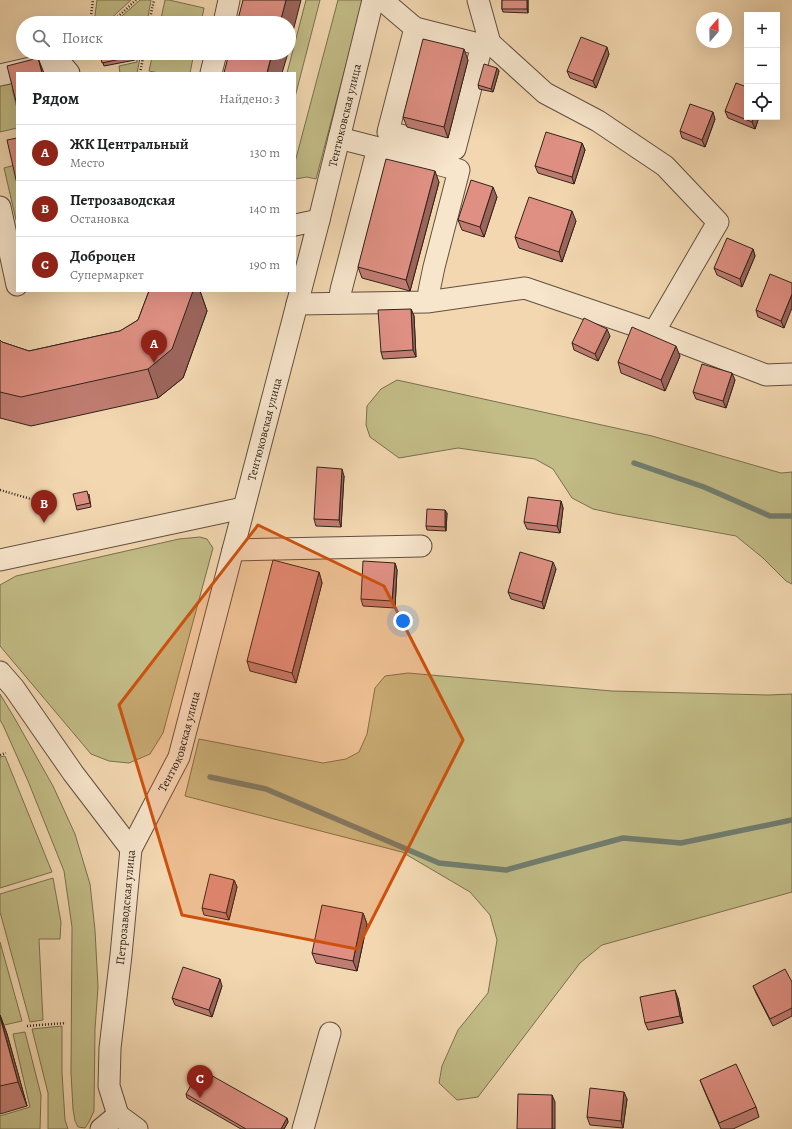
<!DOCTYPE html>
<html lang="ru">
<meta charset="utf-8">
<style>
:root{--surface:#fff;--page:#f6f6f6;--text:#202124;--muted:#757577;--line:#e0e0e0;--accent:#8f2418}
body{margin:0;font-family:Alegreya,serif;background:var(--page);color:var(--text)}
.controls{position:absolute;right:12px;top:12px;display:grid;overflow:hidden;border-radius:0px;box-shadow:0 4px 16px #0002}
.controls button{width:36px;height:36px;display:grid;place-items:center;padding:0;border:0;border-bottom:1px solid var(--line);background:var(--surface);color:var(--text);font:20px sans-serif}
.compass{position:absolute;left:696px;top:12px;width:36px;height:36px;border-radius:50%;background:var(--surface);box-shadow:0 4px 16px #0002;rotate:20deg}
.you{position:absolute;left:403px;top:621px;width:14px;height:14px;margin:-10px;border:3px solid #fff;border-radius:50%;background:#1a73e8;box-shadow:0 0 0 6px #1a73e833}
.badge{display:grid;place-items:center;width:26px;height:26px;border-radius:50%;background:var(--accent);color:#fff;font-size:13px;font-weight:700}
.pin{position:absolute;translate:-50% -33px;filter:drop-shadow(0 1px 2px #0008)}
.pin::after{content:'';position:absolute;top:21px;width:14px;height:12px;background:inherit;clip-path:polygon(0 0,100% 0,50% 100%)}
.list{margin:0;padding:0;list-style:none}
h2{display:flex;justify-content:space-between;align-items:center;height:52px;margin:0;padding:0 16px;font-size:17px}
h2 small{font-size:13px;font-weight:400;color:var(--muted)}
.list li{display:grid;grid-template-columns:26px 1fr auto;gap:12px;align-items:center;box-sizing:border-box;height:56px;padding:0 16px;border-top:1px solid var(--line)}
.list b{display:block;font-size:15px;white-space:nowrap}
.list p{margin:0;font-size:13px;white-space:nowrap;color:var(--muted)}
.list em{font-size:13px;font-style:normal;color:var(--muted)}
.icon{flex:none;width:22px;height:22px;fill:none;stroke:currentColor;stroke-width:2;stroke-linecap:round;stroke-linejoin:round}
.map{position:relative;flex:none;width:792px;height:1129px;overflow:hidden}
.search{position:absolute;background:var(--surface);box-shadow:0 4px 16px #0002;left:16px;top:16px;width:280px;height:44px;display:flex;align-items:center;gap:10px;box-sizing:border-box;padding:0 14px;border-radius:22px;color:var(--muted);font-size:15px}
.panel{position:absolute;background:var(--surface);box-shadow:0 4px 16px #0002;left:16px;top:72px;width:280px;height:220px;border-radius:0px}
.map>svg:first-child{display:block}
.green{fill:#c2bc86;stroke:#7a7050}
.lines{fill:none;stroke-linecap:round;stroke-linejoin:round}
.stream{stroke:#717e6f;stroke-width:5.5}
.minor-casing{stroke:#615040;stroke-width:23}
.path{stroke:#31231a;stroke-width:2.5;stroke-dasharray:1 2;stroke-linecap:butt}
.minor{stroke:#f7e5cc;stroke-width:21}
.wall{fill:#c07c71;stroke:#31231a}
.shaded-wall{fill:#9c655c;stroke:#31231a}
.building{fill:#df9083;stroke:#31231a}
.marked{fill:#cd510e;fill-opacity:0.2;stroke:#cd510e;stroke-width:3;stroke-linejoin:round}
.labels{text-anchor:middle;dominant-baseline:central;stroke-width:4;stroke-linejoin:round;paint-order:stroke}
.street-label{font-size:12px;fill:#31231a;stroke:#f7e5cc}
</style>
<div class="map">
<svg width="792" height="1129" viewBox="0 0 792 1129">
<rect width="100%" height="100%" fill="#f2d7b0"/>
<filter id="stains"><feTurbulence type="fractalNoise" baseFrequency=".005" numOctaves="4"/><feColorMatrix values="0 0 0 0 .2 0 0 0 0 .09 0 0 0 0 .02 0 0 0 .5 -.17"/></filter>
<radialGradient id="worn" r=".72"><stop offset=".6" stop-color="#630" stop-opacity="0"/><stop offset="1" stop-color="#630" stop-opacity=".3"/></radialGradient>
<g class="green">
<polygon points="97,0 131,0 106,23 94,23"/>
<polygon points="140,0 151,0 147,23 114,23"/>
<polygon points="165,0 169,0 204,8 201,23 160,23"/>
<polygon points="306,0 320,0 295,97 295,73 287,73"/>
<polygon points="338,0 363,0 316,179 307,177 295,179 295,162"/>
<polygon points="136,53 141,53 137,73 120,73 119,66 137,62"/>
<polygon points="153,53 194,53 190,73 159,73 149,71"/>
<polygon points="17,80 17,88 12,89 17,108 17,128 0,132 0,84"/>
<polygon points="15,165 17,175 17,224 4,168"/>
<polygon points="397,380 652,436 781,473 792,472 792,584 786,581 763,558 736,536 616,514 593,509 572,498 553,469 535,459 458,448 399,458 370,437 366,425 367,406 381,389"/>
<polygon points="200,537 207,539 213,548 163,733 150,754 129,763 109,761 91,754 0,646 0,585 16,576 179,539"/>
<polygon points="408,673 612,691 768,695 792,694 792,892 602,945 580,963 478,1097 457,1100 439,1083 442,1066 458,1030 488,993 497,940 490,915 470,892 402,852 185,796 199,739 323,763 346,759 359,752 367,734 375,688 385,676"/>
<polygon points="0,694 15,719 53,786 75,834 90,884 95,930 98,987 95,1029 94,1111 89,1122 85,1128 78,1127 75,1121 73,1109 71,1073 72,927 64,871 28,781 3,725 0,720"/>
<polygon points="5,756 52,872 0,888 0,757"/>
<polygon points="53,878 61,922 60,939 39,939 43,1020 30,1022 0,912 0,894"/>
<polygon points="0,942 22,1021 0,1026"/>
<polygon points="62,1026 62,1073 65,1120 68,1129 48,1129 48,1093 32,1029"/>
<polygon points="25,1032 41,1095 40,1129 0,1129 0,1116 30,1107 13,1034"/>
</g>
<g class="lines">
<g class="stream">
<polyline points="634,463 704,487 770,516 792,516"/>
<polyline points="210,777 266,789 439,863 506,870 623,838 681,843 792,820"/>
</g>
<defs>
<g id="minor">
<polyline points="382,0 415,28"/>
<polyline points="478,0 490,43 545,93 598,121 665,166 718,222 654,332"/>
<polyline points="224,23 229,0"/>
<polyline points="482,45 455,149 388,132 415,28 482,45 490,43"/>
<polyline points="211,73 216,53"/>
<polyline points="0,75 53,63 63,66 69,73"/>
<polyline points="339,138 378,148"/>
<polyline points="0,207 17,285"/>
<polyline points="295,225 319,220"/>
<polyline points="339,303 341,290 378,148 459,170 434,267 429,291"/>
<polyline points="297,304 427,302 525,288 654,332 766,375 792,374"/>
<polyline points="233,550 421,546"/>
<polyline points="0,560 243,508"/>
<polyline points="0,672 14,688 73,773 131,849"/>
<path id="s1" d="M118 1115 109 1086 110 1048 121 955 131 849 179 757 319 220 373 0"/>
<polyline points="118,1115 137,1129"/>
<polyline points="101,1129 118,1115"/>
<polyline points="303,1129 330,1033"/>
</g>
</defs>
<use href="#minor" class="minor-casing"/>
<g class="path">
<polyline points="90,23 93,0"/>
<polyline points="111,23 136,0"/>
<polyline points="149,23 154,0"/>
<polyline points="140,73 144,53"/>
<polyline points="0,490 38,501"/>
<polyline points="0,755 6,753"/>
<polyline points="27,1026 66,1023"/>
</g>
<use href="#minor" class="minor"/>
</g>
<g class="wall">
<polygon points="502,0 528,0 528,13 503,12 502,9"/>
<polygon points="100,53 134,53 135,60 104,66"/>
<polygon points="609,54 596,88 570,78 567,71"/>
<polygon points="468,60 448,138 407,127 403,117"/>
<polygon points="497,68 499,71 493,92 479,89 478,85"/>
<polygon points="725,111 759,117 755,129 728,118"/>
<polygon points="715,119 705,147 682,138 680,131"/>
<polygon points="582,143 585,150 574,184 538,173 535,166"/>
<polygon points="439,182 410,291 362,278 358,267"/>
<polygon points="497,197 484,237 462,230 458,220"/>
<polygon points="576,221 562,262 519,248 515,237"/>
<polygon points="753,249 755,256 742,287 717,275 714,268"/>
<polygon points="792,283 784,328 758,317 756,310"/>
<polygon points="149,291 200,291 207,311 183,378 158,398 31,426 0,418 0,340 2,342 29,351 120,331 138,320"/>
<polygon points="411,309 414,316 416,357 383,359 381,352"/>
<polygon points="610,336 598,361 574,350 572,343"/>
<polygon points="680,356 665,391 621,373 618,362"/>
<polygon points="735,380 726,408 696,399 693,392"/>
<polygon points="344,476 341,527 316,526 314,519"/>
<polygon points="89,494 91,507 77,510 76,506"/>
<polygon points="561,501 563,508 560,533 527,529 524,522"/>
<polygon points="447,513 446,531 427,530 426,526"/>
<polygon points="395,563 397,570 395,608 363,606 361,599"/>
<polygon points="556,569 544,609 511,599 508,592"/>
<polygon points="319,572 322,583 296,683 250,671 247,661"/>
<polygon points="234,880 237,887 229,920 204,915 202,908"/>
<polygon points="363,913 367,924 357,971 316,963 312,953"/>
<polygon points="792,982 792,1016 773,1026 756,993 753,986"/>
<polygon points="222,986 212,1017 175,1005 172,998"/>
<polygon points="678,998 683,1023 648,1030 645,1023"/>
<polygon points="0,1015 7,1034 27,1106 0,1114"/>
<polygon points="700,1080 756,1107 759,1117 733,1129 721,1129 704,1090"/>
<polygon points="186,1094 287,1118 288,1122 284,1129 241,1129 187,1098"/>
<polygon points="627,1099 623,1128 590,1125 587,1117"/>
</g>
<g class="shaded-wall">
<polygon points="286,0 301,0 289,47 289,23 280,23"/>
<polygon points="527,0 528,0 528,13 527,9"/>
<polygon points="607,47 609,54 596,88 593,81"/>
<polygon points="464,49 468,60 448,138 444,127"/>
<polygon points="272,53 288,53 282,73 267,73"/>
<polygon points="38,58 44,73 42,73"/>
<polygon points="497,68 499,71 493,92 491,89"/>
<polygon points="713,112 715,119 705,147 702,140"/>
<polygon points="754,117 759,117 755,129 752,122"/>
<polygon points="582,143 585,150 574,184 572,177"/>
<polygon points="435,171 439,182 410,291 406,280"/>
<polygon points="493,187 497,197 484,237 480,227"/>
<polygon points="572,211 576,221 562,262 559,252"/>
<polygon points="753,249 755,256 742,287 740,279"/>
<polygon points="193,291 200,291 207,311 183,378 158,398 148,369"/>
<polygon points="792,294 792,308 784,328 781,321"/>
<polygon points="411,309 414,316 416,357 413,350"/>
<polygon points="607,329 610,336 598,361 595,354"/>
<polygon points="676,346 680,356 665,391 661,380"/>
<polygon points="732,373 735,380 726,408 723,401"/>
<polygon points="342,469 344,476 341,527 339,520"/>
<polygon points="561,501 563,508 560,533 557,526"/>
<polygon points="445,510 447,513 446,531 445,527"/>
<polygon points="553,562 556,569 544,609 542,602"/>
<polygon points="395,563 397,570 395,608 392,601"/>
<polygon points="319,572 322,583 296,683 292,673"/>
<polygon points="234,880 237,887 229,920 226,913"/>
<polygon points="363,913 367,924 357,971 353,961"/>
<polygon points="220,979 222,986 212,1017 209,1010"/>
<polygon points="675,990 678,998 683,1023 680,1016"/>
<polygon points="0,1015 7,1034 27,1106 18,1082"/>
<polygon points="624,1092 627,1099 623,1128 621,1121"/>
<polygon points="552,1095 555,1102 555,1129 552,1129"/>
<polygon points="287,1118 288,1122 284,1129 281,1129"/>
</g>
<g class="building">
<polygon points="243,0 286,0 280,23 237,23"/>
<rect x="502" y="0" width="25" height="9"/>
<polygon points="581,37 607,47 593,81 567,71"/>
<polygon points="423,39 464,49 444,127 403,117"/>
<polygon points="100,53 133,53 134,56 102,63"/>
<polygon points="229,53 272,53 267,73 224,73"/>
<polygon points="38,58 42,73 17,73 17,105 7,66"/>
<polygon points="484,64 497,68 491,89 478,85"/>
<polygon points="736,83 747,87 747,117 754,117 752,122 725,111"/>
<polygon points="690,104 713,112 702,140 680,131"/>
<polygon points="546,132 582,143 572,177 535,166"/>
<polygon points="17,138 17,184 7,140"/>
<polygon points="386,159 435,171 406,280 358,267"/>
<polygon points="471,180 493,187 480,227 458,220"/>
<polygon points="529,197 572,211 559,252 515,237"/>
<polygon points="727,238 753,249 740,279 714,268"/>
<polygon points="770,274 792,283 792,294 781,321 756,310"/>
<polygon points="149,291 193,291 172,349 148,369 21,397 0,392 0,340 2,342 29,351 120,331 138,320"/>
<polygon points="411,309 413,350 381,352 378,310"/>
<polygon points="584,318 607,329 595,354 572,343"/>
<polygon points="632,327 676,346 661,380 618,362"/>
<polygon points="702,364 732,373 723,401 693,392"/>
<polygon points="317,467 342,469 339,520 314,519"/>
<polygon points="87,491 90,503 76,506 73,494"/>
<polygon points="528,497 561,501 557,526 524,522"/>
<polygon points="427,509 445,510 445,527 426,526"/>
<polygon points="520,552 553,562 542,602 508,592"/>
<polygon points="273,560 319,572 292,673 247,661"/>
<polygon points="363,561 395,563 392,601 361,599"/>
<polygon points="210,874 234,880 226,913 202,908"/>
<polygon points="322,905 363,913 353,961 312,953"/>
<polygon points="183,967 220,979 209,1010 172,998"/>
<polygon points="785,969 792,982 792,1008 770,1019 753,986"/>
<polygon points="675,990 680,1016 645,1023 640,997"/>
<polygon points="0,1017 18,1082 0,1086"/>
<polygon points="736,1064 756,1107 719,1123 700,1080"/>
<polygon points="200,1069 287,1118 281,1129 246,1129 186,1094"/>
<polygon points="590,1088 624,1092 621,1121 587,1117"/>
<polygon points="518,1094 552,1095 552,1129 517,1129"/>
</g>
<path class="marked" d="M258 525 384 586 463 740 357 949 182 915 119 705Z"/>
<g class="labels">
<g class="street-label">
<text stroke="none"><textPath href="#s1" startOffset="1035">Тентюковская улица</textPath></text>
<text stroke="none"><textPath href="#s1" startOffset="711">Тентюковская улица</textPath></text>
<text stroke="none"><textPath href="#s1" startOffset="387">Тентюковская улица</textPath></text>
<text stroke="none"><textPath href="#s1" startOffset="210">Петрозаводская улица</textPath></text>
</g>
</g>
<rect width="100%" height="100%" filter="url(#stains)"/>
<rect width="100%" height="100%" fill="url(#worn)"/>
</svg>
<div class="controls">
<button>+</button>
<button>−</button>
<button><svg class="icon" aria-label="locate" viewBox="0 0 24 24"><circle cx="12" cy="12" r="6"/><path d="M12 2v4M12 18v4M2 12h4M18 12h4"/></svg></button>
</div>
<svg class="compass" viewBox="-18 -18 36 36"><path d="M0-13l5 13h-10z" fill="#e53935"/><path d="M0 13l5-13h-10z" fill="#757577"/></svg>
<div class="you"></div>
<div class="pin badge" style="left:154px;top:363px">A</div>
<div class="pin badge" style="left:44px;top:523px">B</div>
<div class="pin badge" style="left:200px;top:1098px">C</div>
<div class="search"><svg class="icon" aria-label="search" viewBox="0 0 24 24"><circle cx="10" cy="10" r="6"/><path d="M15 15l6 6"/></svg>Поиск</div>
<section class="panel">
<h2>Рядом<small>Найдено: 3</small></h2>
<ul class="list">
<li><span class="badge">A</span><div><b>ЖК Центральный</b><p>Место</p></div><em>130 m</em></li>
<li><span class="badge">B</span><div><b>Петрозаводская</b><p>Остановка</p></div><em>140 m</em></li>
<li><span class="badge">C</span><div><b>Доброцен</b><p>Супермаркет</p></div><em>190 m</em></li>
</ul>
</section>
</div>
